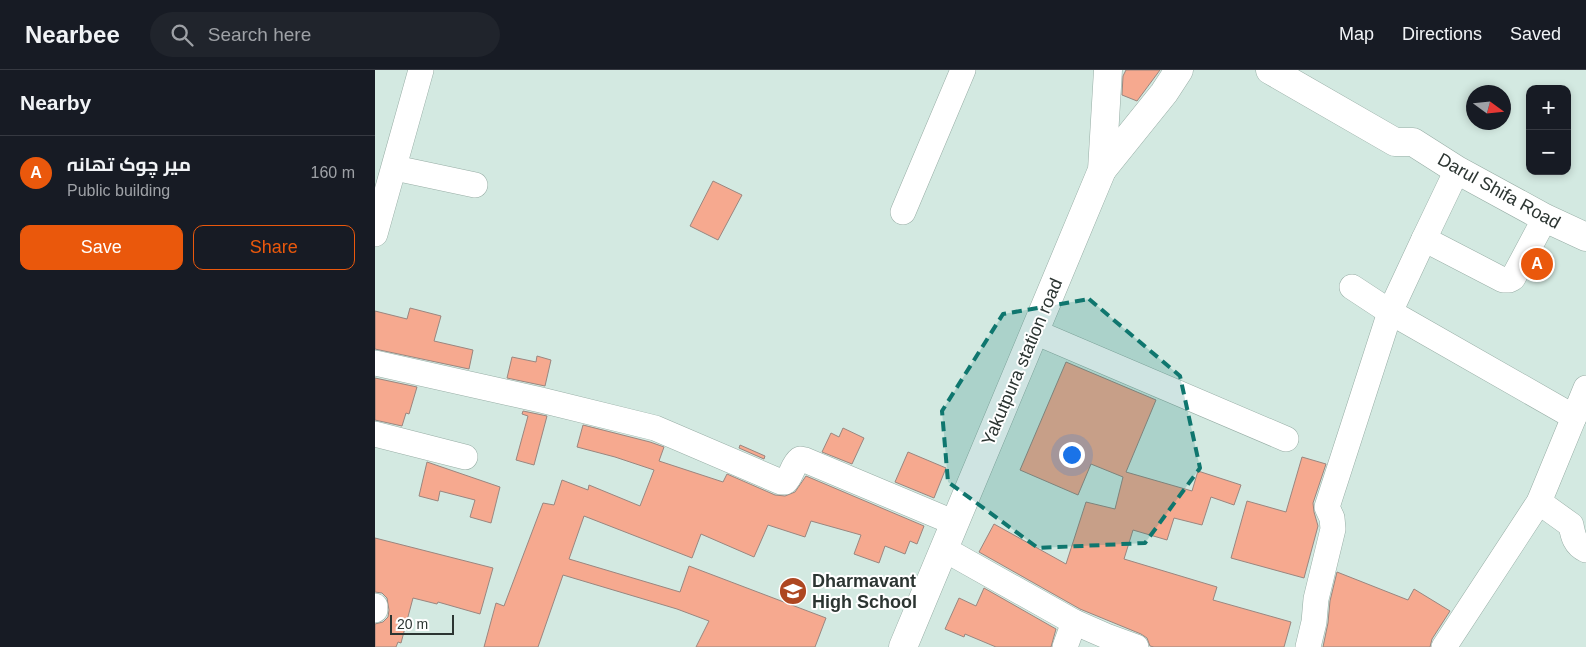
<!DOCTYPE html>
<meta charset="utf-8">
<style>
:root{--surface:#171b24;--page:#20242c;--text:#f1f3f6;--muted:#9ea1a6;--line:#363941;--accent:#ea580c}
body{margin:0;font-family:Arial,Cairo,sans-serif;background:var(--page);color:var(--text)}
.controls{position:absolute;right:15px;top:15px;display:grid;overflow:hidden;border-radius:10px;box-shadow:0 2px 8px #0003}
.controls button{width:45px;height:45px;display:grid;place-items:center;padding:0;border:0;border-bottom:1px solid var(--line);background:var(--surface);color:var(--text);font:25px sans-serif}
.compass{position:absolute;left:1091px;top:15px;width:45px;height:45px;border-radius:50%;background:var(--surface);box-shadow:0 2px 8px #0003;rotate:105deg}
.scale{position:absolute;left:15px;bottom:12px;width:64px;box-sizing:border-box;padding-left:5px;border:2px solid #2c3532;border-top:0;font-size:14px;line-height:18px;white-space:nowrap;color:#2c3532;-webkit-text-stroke:4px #fff;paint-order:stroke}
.you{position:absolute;left:696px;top:384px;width:18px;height:18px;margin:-12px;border:4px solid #fff;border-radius:50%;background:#1a73e8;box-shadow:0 0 0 8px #1a73e833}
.badge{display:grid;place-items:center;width:32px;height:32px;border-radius:50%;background:var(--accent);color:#fff;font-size:16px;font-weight:700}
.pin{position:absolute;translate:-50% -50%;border:2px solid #fff;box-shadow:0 1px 5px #0006}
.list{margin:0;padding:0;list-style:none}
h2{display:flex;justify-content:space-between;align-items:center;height:65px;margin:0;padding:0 20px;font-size:21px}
h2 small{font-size:16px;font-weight:400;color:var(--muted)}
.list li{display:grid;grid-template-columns:32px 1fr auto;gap:15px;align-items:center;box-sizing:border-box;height:75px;padding:0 20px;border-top:1px solid var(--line)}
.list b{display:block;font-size:19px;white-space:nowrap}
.list p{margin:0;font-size:16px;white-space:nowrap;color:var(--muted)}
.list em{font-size:16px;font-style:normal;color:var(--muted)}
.actions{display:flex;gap:10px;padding:15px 20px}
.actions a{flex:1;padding:11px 0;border:1px solid var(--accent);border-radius:10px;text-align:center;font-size:18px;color:var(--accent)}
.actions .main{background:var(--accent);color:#fff}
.icon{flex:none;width:28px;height:28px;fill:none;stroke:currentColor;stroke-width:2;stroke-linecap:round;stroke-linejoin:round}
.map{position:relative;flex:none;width:1211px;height:577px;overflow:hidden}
header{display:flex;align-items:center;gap:30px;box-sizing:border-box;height:70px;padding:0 25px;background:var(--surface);border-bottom:1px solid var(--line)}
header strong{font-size:24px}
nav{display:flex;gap:28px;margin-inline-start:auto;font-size:18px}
.search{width:350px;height:45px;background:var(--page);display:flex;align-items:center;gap:12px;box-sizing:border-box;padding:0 18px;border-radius:28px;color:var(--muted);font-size:19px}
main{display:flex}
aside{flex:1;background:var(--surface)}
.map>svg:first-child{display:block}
.building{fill:#f6a98f;stroke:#9a867f}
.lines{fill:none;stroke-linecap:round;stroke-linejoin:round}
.street-casing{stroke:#97ada5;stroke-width:26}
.secondary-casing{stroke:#97ada5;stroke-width:29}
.primary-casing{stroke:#97ada5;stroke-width:29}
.street{stroke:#fff;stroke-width:25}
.secondary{stroke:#fff;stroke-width:28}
.primary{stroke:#fff;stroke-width:28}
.marked{fill:#0f766e;fill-opacity:0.2;stroke:#0f766e;stroke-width:4;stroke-dasharray:10 6;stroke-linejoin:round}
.labels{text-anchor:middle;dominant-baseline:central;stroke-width:4;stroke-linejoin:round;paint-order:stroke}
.street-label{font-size:18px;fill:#2c3532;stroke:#fff}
.poi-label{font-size:18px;font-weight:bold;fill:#2c3532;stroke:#fff;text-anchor:start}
</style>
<header>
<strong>Nearbee</strong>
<div class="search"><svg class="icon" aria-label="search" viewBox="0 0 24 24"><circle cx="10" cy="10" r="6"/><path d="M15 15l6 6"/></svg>Search here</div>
<nav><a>Map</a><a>Directions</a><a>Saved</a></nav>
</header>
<main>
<aside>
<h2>Nearby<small></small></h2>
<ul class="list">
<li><span class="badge">A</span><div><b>میر چوک تھانہ</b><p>Public building</p></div><em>160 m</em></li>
</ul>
<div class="actions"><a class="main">Save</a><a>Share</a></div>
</aside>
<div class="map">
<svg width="1211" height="577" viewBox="0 0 1211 577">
<rect width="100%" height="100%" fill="#d3e9e1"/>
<g class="building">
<polygon points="751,0 785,0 762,31 747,25 748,6"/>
<polygon points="338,111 367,125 343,170 315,156"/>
<polygon points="35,238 66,246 59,271 98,280 94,299 0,279 0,241 32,249"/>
<polygon points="162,286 176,290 170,316 132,308 137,287 161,292"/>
<polygon points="691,292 781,330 751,402 817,421 823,401 866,415 859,435 836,427 827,455 799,448 792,470 758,460 749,489 842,517 838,530 916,552 909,577 779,577 775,576 772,568 766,564 705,539 604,482 619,454 691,494 711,432 740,439 748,407 716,394 703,425 645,400"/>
<polygon points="0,308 42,317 34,344 31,343 27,356 0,350"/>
<polygon points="148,341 172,346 159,395 141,390 153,346 147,344"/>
<polygon points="208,355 275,372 289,377 284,391 348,412 352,404 400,425 410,426 420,422 431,406 549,456 542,474 535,471 530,484 510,476 504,493 479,484 486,465 436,451 430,467 393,455 379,487 326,464 317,488 209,446 194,489 305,522 314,496 451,548 440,577 321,577 334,551 302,539 188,505 163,577 109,577 121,533 129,536 168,433 179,435 187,410 213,420 214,415 265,436 279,400 240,387 202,377"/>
<polygon points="468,358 489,368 477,394 447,382 456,363 464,367"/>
<polygon points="365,375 390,386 389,389 364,378"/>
<polygon points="533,382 571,398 559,428 520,412"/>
<polygon points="927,387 951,394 938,433 939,442 943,456 929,508 856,488 872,431 911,442"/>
<polygon points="52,392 125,417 116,453 95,447 100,430 65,421 63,431 44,426"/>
<polygon points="0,468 118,498 105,544 63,532 62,534 38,528 26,573 23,572 21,577 0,577 0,554 8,552 13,547 14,540 12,528 7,523 0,522"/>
<polygon points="962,502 1033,530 1039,519 1075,541 1057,569 1055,577 948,577 953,553 955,531"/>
<polygon points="609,518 681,559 676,577 621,577 590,564 589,567 570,559 584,528 601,536"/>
</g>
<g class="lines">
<defs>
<g id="street">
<polyline points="20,98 100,115"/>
<polyline points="528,142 588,0"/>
<polyline points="0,164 46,0"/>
<polyline points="1049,169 1082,100"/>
<polyline points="977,217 1015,242 1199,347"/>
<polyline points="660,262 911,369"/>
<path d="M0 293 166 330 280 358 406 412H410C417 406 417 395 425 389L430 390 580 453"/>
<polyline points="0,364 90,387"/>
<path d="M1164 432 1196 455C1198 466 1200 475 1211 480"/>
<polyline points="569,479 699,552 731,566 761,577"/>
<polyline points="0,536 0,540"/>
<polyline points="690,577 699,552"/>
<polyline points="933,577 939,552 941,529 958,459 957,448 952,437 1015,242 1049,169 1128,210 1134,210 1138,208 1170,148"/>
<polyline points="1069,577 1164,432 1211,318"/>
</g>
<g id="secondary">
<polyline points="727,100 789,23 804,0"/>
<polyline points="528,577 727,100 733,0"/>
</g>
<polyline id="primary" points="895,0 1020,72 1038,72 1082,100 1170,148 1211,167"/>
</defs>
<use href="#street" class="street-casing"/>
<use href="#secondary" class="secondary-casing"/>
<use href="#primary" class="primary-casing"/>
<use href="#street" class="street"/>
<use href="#secondary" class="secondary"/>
<use href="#primary" class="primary"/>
</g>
<path class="marked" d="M714 229 805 306 825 398 770 473 663 478 573 412 567 341 628 244Z"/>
<defs>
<symbol id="school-disc" viewBox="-11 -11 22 22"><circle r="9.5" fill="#ae4721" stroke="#fff"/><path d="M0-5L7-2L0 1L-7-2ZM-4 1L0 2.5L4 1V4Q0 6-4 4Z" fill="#fff"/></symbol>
</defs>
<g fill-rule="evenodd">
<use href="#school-disc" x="402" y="505" width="32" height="32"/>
</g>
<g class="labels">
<g class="street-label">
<text transform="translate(1124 121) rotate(29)">Darul Shifa Road</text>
<text transform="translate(647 292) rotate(-67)">Yakutpura station road</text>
</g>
<g class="poi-label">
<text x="437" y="511">Dharmavant<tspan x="437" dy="21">High School</tspan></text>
</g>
</g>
</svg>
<div class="controls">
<button>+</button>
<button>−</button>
</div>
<svg class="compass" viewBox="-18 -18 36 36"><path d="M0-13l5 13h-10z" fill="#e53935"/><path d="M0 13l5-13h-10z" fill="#9ea1a6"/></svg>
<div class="scale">20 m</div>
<div class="you"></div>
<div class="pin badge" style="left:1162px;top:194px">A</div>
</div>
</main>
